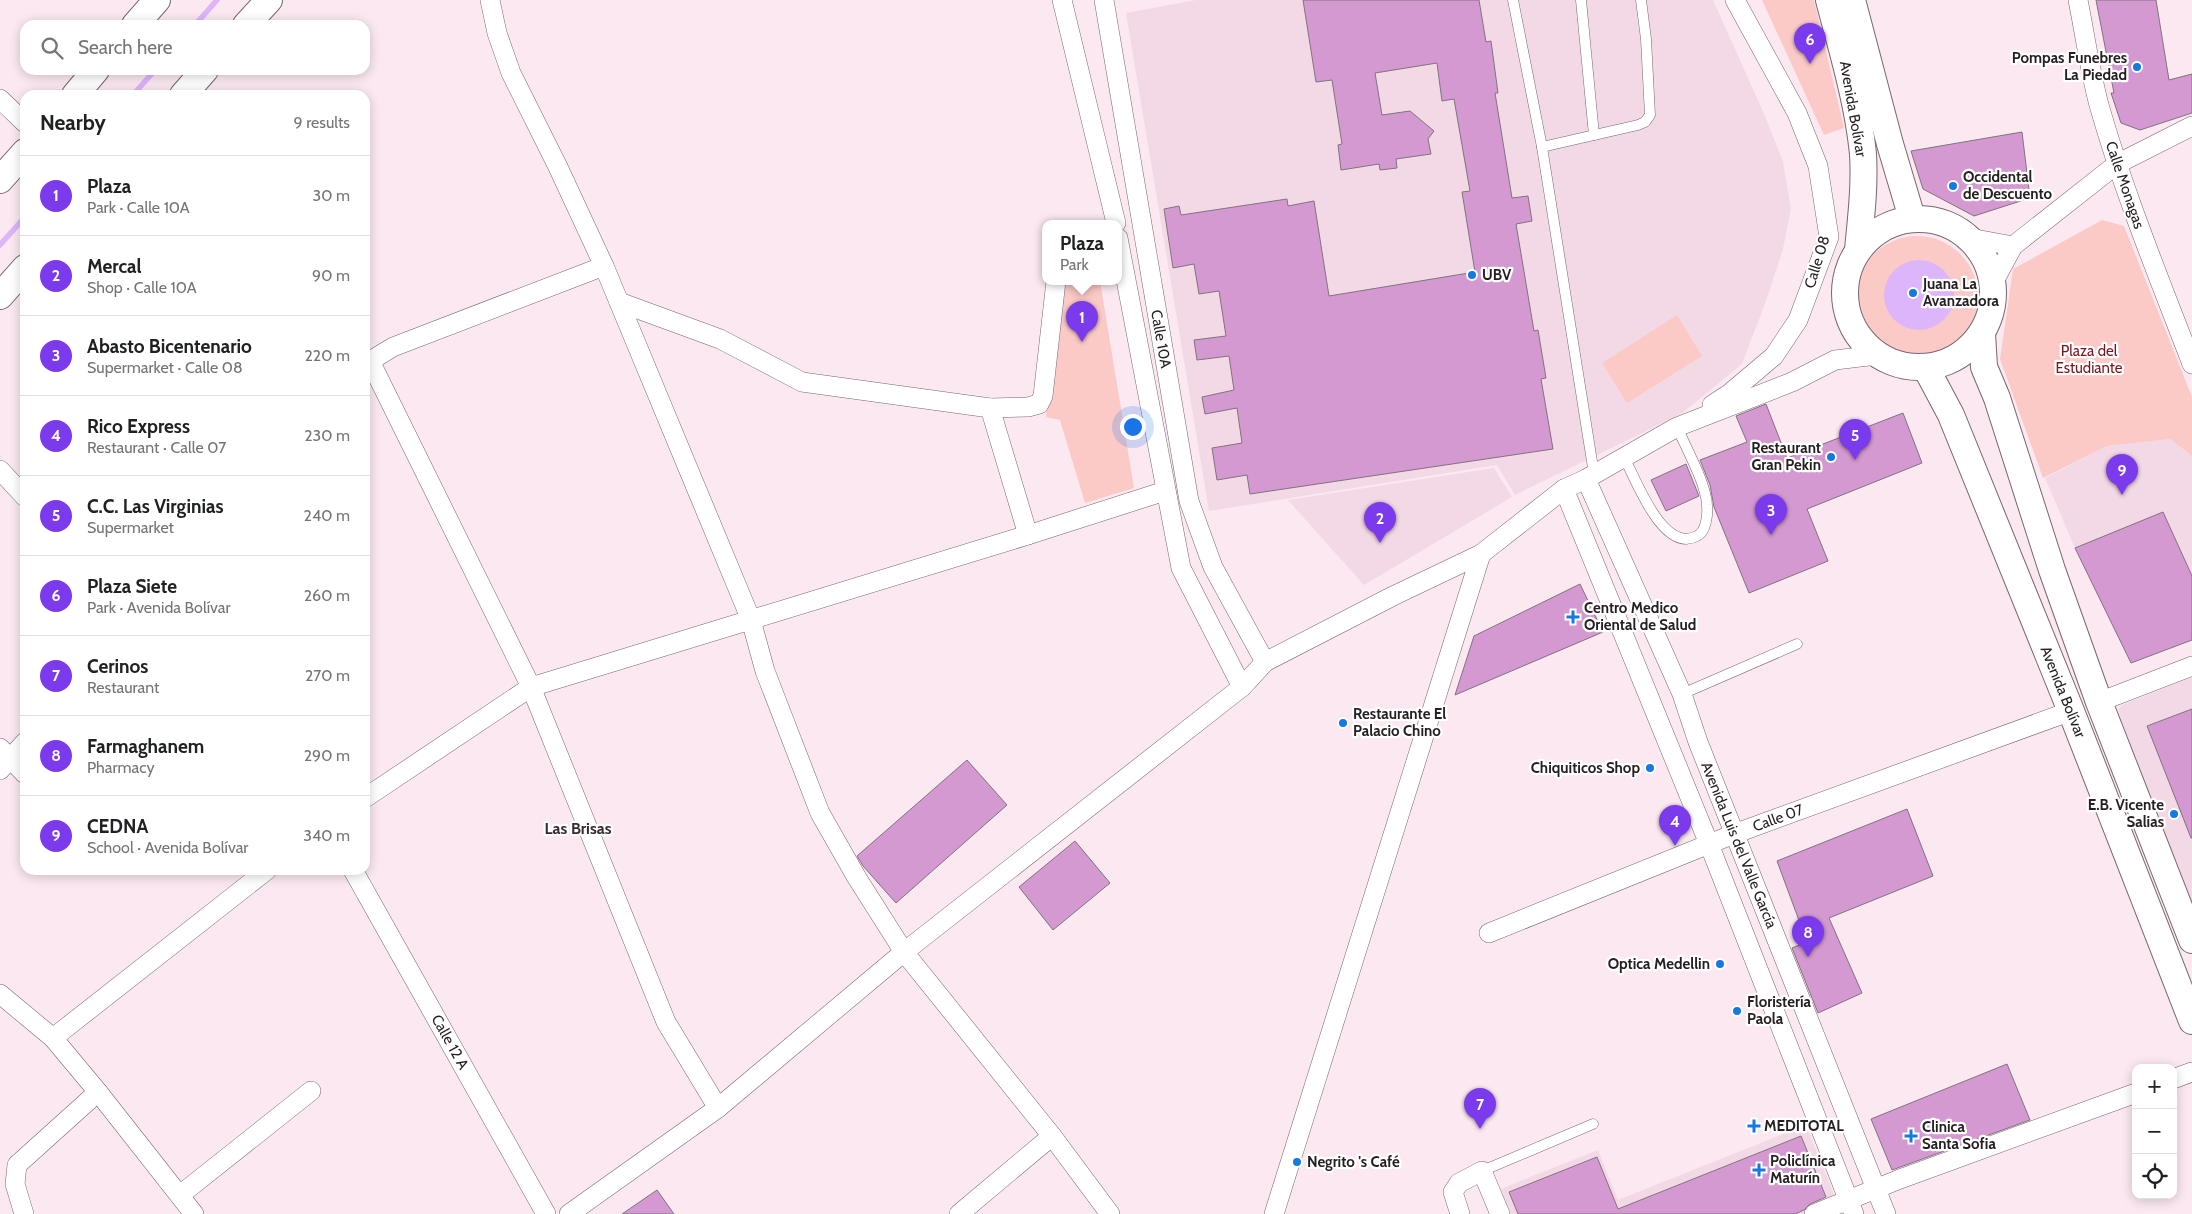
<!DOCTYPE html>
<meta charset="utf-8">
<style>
:root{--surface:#fff;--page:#f6f6f6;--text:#202124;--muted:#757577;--line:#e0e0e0;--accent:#7c3aed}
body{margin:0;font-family:Cabin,sans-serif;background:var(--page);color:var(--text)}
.controls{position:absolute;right:15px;bottom:15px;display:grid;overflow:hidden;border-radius:10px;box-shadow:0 2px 12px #0003}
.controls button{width:45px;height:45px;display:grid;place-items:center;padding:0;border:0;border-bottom:1px solid var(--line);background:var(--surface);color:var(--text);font:25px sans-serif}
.you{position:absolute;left:1132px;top:426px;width:18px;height:18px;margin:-12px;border:4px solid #fff;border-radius:50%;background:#1a73e8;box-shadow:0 0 0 8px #1a73e833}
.badge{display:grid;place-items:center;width:32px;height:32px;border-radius:50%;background:var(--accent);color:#fff;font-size:16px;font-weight:700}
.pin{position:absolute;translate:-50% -41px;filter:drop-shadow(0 1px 2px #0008)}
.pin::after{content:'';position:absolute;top:26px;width:18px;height:15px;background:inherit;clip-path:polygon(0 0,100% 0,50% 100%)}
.popup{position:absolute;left:1042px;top:220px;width:80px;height:65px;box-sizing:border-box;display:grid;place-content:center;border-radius:10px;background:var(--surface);filter:drop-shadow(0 1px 4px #0005);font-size:16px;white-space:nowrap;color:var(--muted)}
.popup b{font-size:19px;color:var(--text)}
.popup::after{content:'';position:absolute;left:50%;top:100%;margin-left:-10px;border:10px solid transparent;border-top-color:var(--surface)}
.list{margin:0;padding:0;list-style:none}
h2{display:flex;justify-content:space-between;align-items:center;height:65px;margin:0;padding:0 20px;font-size:21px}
h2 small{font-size:16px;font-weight:400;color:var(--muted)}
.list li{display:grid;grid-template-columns:32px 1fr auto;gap:15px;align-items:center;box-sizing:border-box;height:80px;padding:0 20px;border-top:1px solid var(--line)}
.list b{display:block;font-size:19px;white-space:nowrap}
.list p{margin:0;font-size:16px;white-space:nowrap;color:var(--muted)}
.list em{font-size:16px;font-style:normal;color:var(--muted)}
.icon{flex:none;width:28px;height:28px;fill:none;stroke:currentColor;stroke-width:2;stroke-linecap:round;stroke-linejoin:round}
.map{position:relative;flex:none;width:2192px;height:1214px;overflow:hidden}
.search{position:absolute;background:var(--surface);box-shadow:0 2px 12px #0003;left:20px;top:20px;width:350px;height:55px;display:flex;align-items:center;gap:12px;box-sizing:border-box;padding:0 18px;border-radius:15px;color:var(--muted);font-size:19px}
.panel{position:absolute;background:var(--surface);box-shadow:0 2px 12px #0003;left:20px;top:90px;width:350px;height:785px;border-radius:15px}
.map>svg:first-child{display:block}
.built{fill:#f3d9e5}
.green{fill:#fbcac7}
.water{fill:#dcb5fa}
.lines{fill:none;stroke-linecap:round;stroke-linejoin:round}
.stream{stroke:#dcb5fa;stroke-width:5.5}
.building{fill:#d499d1;stroke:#80737f}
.lane-casing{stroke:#77676f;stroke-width:11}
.street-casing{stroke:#77676f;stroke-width:20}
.secondary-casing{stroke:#77676f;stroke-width:28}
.lane{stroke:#fff;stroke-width:10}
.street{stroke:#fff;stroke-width:19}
.secondary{stroke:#fff;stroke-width:26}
.poi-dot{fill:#1579e1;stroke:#fff;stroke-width:2}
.labels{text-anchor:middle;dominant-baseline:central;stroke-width:4.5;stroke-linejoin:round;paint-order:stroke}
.poi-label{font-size:15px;font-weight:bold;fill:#261f22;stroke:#fff;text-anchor:start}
.street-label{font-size:15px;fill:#261f22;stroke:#fff}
.park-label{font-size:15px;fill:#79171d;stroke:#fff}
.neighbourhood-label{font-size:16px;font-weight:bold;fill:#372930;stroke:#fff}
</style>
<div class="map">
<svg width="2192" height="1214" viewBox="0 0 2192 1214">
<rect width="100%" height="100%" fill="#fbe8f1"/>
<g class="built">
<polygon points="1196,0 1713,0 1765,116 1783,162 1791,209 1783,249 1766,301 1742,364 1681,414 1515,495 1497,465 1209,511 1126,13"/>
<polygon points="2170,439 2192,456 2192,576 2163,513 2075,548 2045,478 2107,446"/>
<polygon points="1494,468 1512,497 1364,585 1288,500"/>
<polygon points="2192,677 2192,907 2119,714 2119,709 2122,705"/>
<polygon points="1806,1125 1842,1214 1507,1214 1498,1190 1598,1150 1618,1200"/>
</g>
<g class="green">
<polygon points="1762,0 1814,0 1844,128 1824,135"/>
<polygon points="2102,220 2124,226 2192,397 2192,456 2170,439 2107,446 2043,478 2000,359 2013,269"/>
<circle cx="1917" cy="297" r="61"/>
<polygon points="1059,281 1100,281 1134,488 1085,503 1060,420 1046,417"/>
<polygon points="1677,315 1702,356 1627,403 1602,363"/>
</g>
<circle class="water" cx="1919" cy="295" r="35"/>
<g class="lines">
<g class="stream">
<polyline points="195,25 217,0"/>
<polyline points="133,95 155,70"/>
<polyline points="0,245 25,217"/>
</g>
</g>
<g class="building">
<polygon points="1303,0 1479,0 1486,42 1491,41 1498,93 1495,93 1512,198 1528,196 1532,221 1516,224 1534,331 1538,330 1546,378 1541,379 1553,449 1250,494 1247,475 1217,480 1212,448 1242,443 1237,408 1205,414 1202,397 1234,390 1229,356 1197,360 1194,340 1226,336 1219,291 1199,294 1194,264 1173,268 1164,209 1179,206 1181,215 1287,199 1288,206 1314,201 1329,296 1475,272 1462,192 1470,191 1454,99 1442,101 1437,63 1375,73 1382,115 1410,111 1434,131 1428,139 1431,154 1396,159 1397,168 1380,170 1379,164 1341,170 1338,145 1342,144 1332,80 1316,82"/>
<polygon points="2096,0 2156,0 2169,80 2192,74 2192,113 2140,130 2121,123 2111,93 2114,93"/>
<polygon points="2022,132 2030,198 1974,216 1923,189 1911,151"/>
<polygon points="1766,404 1787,458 1903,413 1922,463 1807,509 1828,561 1749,593 1714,507 1710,485 1700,460 1747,442 1736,416"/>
<polygon points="1686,464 1699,496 1666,511 1651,480"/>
<polygon points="2163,512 2192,576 2192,640 2131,663 2075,548"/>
<polygon points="1580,584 1603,632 1455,695 1474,636"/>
<polygon points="2192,709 2192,838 2191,838 2147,726"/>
<polygon points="967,760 1007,805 896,903 863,866 857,856"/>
<polygon points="1907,809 1933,876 1829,918 1862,993 1818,1013 1792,948 1807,942 1777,861"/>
<polygon points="1075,841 1110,883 1053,930 1019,887"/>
<polygon points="2007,1064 2030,1120 1892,1170 1871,1119"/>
<polygon points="1801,1136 1826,1197 1810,1204 1804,1210 1795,1214 1518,1214 1509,1192 1597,1157 1618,1209"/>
<polygon points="657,1190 674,1214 622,1214"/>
</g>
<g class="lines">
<defs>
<g id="lane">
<polyline points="1513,0 1542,147 1594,474"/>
<polyline points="1581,0 1594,135"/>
<polyline points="1542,147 1638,125 1645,122 1650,115 1646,39 1641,0"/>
<path d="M1624 457C1636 480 1663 554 1697 536 1706 532 1708 515 1707 505 1706 483 1686 448 1677 427"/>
<polyline points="1682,694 1797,644"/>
<polyline points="1482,1171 1593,1124"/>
</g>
<g id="street">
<polyline points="490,0 497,33 511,73 558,167 604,266 751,620 765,671 820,813 857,878 904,952 1052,1136 1110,1214"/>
<polyline points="1062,0 1116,223"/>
<polyline points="1104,0 1189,501 1213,567 1265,662"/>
<path d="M2078 0C2085 35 2090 71 2099 105 2124 193 2159 278 2192 364"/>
<polyline points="0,99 25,123"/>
<polyline points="1118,238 1181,568 1242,687"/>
<polyline points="1970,238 2013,246"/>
<polyline points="1993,283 2013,246 2117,164 2192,126"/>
<polyline points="619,302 720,339 802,382 990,408 1028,407 1039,404 1043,396 1056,281"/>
<polyline points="370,361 531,687 666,1022 718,1108"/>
<polyline points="365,366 370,361 393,347 604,266"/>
<polyline points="1712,405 1729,394 1774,356 1798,320 1829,237 1818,166 1797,113 1735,0"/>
<polyline points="990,408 1028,535"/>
<polyline points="0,470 25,497"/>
<polyline points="1586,479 1682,694 1698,742 1886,1214"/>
<polyline points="1564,489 1709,844 1854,1214"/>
<polyline points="2099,702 2192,666"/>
<polyline points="0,748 25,774"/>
<polyline points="0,770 25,742"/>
<polyline points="365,798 531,687 1028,535 1165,491"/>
<polyline points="353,870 546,1214"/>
<polyline points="1489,933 1734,834 2071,711"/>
<polyline points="0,994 53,1038 98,1092 194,1214"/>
<polyline points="53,1038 267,870"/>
<polyline points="2173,1079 2192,1072"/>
<polyline points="180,1195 311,1091"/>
<polyline points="24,1214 15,1184 17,1165 98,1092"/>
<polyline points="569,1214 718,1108 904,952 1242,687 1265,662 1393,596 1481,554 1564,489 1586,479 1677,427 1792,382 1835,360 1877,355"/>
<polyline points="959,1214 1052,1136"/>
<polyline points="1274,1214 1481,554"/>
<polyline points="1460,1214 1453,1192 1459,1183 1482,1171 1500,1214"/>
<polyline points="1814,1214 1900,1179 2136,1093"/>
</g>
<g id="secondary">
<path d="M1829 0C1842 50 1858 102 1863 154 1865 186 1861 218 1858 250"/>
<polyline points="1852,0 1890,144 1912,218"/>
<polyline points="135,25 157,0"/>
<polyline points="246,25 269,0"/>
<polyline points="75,95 96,70"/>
<polyline points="183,95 205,70"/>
<polyline points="0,180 25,152"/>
<circle cx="1919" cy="293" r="74"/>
<polyline points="0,296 25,268"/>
<polyline points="1982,333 1984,367 1997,398 2052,570 2099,702 2192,940"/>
<polyline points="1926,368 1951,415 2071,711 2192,1021"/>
</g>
</defs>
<use href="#lane" class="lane-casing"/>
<use href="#street" class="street-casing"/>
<use href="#secondary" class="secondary-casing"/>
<use href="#lane" class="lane"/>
<use href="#street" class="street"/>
<use href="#secondary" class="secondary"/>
</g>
<g class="poi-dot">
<circle cx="2137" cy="67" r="5"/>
<circle cx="1953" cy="186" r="5"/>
<circle cx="1472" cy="275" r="5"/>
<circle cx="1913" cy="293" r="5"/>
<circle cx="1831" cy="457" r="5"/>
<path d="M1570.5 609.5h5v5h5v5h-5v5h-5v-5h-5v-5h5z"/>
<circle cx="1343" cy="723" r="5"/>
<circle cx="1650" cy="768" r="5"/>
<circle cx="2174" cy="814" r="5"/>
<circle cx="1720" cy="964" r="5"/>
<circle cx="1737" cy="1011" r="5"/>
<path d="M1751.5 1118.5h5v5h5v5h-5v5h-5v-5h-5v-5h5z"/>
<path d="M1908.5 1128.5h5v5h5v5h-5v5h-5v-5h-5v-5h5z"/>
<circle cx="1297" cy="1162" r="5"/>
<path d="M1756.5 1162.5h5v5h5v5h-5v5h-5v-5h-5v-5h5z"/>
</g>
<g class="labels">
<g class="poi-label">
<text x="2127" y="58" text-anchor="end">Pompas Funebres<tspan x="2127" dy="17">La Piedad</tspan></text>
<text x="1963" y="177">Occidental<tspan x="1963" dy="17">de Descuento</tspan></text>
<text x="1482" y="275">UBV</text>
<text x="1923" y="284">Juana La<tspan x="1923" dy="17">Avanzadora</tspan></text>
<text x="1821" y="448" text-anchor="end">Restaurant<tspan x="1821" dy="17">Gran Pekin</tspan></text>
<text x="1584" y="608">Centro Medico<tspan x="1584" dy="17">Oriental de Salud</tspan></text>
<text x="1353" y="714">Restaurante El<tspan x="1353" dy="17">Palacio Chino</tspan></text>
<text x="1640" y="768" text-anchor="end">Chiquiticos Shop</text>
<text x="2164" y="805" text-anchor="end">E.B. Vicente<tspan x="2164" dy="17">Salias</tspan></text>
<text x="1710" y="964" text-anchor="end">Optica Medellin</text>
<text x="1747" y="1002">Floristería<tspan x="1747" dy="17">Paola</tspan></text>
<text x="1764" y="1126">MEDITOTAL</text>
<text x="1922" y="1127">Clinica<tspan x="1922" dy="17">Santa Sofia</tspan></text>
<text x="1770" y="1161">Policlínica<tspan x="1770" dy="17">Maturín</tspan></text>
<text x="1307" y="1162">Negrito 's Café</text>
</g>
<g class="street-label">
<text transform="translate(1853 109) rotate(80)">Avenida Bolívar</text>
<text transform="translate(2125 185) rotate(71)">Calle Monagas</text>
<text transform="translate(1817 262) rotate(-73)">Calle 08</text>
<text transform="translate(1161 339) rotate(80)">Calle 10A</text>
<text transform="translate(2063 692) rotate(68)">Avenida Bolívar</text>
<text transform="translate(1778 818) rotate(-20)">Calle 07</text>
<text transform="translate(1739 845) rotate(68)">Avenida Luis del Valle García</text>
<text transform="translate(450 1042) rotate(61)">Calle 12 A</text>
</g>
<g class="park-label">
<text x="2089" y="351">Plaza del<tspan x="2089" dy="17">Estudiante</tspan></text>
</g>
<g class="neighbourhood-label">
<text x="578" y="828">Las Brisas</text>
</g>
</g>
</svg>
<div class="controls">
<button>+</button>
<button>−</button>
<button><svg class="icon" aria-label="locate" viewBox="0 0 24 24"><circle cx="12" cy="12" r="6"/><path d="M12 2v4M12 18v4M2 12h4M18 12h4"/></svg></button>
</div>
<div class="you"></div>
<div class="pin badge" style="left:1082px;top:342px">1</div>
<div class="popup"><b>Plaza</b>Park</div>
<div class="pin badge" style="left:1380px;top:543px">2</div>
<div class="pin badge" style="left:1771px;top:535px">3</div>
<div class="pin badge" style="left:1675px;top:846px">4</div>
<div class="pin badge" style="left:1855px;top:460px">5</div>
<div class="pin badge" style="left:1810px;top:64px">6</div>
<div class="pin badge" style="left:1480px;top:1129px">7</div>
<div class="pin badge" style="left:1808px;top:957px">8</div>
<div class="pin badge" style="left:2122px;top:495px">9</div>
<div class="search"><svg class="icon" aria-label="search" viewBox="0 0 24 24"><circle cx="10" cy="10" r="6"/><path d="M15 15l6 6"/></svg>Search here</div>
<section class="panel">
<h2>Nearby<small>9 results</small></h2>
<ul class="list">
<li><span class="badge">1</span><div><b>Plaza</b><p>Park · Calle 10A</p></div><em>30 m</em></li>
<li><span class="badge">2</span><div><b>Mercal</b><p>Shop · Calle 10A</p></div><em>90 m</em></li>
<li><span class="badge">3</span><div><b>Abasto Bicentenario</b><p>Supermarket · Calle 08</p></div><em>220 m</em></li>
<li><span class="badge">4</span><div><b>Rico Express</b><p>Restaurant · Calle 07</p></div><em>230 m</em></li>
<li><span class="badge">5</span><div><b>C.C. Las Virginias</b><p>Supermarket</p></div><em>240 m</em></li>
<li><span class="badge">6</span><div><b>Plaza Siete</b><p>Park · Avenida Bolívar</p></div><em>260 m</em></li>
<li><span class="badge">7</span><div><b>Cerinos</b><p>Restaurant</p></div><em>270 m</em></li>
<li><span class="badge">8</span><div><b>Farmaghanem</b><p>Pharmacy</p></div><em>290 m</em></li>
<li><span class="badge">9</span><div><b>CEDNA</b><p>School · Avenida Bolívar</p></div><em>340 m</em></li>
</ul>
</section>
</div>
